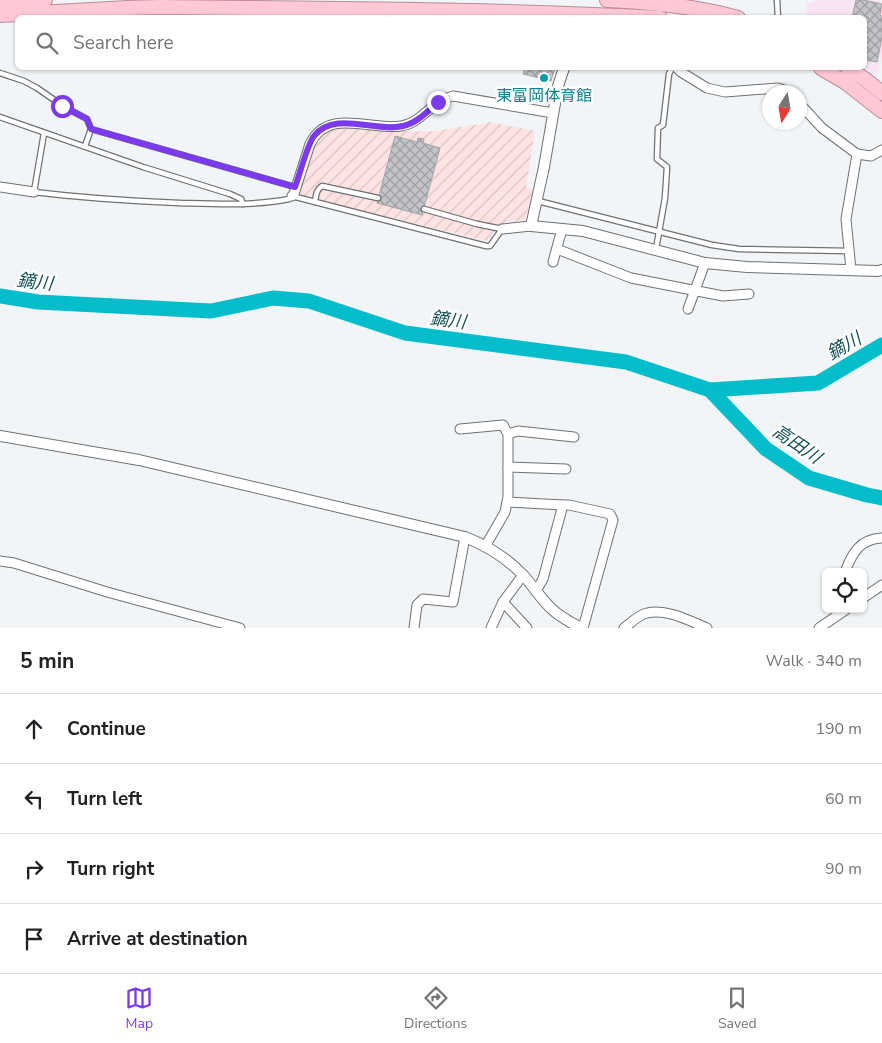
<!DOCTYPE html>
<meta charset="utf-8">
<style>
:root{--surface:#fff;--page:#f2f2f2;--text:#202124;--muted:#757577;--line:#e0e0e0;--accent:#7c3aed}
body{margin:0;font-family:"Nunito Sans","Noto Sans JP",sans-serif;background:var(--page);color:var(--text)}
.controls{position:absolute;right:15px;bottom:15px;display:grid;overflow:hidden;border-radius:8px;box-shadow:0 1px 4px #0004}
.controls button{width:45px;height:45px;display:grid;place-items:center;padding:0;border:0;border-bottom:1px solid var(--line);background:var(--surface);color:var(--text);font:25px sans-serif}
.compass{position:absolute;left:762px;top:85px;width:45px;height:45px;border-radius:50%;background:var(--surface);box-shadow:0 1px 4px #0004;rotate:191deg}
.stop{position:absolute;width:15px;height:15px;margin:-11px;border:4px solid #7c3aed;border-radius:50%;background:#fff}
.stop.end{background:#7c3aed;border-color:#fff;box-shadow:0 1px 5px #0008}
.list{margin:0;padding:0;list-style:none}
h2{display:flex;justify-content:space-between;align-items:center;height:65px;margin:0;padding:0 20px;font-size:21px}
h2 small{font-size:16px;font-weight:400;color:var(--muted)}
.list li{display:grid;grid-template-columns:32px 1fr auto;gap:15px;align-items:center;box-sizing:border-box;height:70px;padding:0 20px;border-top:1px solid var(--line)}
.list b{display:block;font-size:19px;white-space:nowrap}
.list em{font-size:16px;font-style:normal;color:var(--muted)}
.icon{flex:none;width:28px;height:28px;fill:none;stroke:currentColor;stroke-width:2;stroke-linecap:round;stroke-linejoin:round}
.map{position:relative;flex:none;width:882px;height:628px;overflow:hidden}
.search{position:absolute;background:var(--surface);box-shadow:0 1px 4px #0004;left:15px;right:15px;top:15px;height:55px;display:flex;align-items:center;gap:12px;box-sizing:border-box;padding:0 18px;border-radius:8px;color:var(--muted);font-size:19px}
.sheet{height:345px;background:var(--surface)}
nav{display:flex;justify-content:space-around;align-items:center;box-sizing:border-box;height:70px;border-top:1px solid var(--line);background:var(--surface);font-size:14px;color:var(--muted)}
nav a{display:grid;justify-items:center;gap:2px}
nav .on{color:var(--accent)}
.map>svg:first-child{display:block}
.commercial{fill:#f8e4f3}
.industrial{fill:url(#industrial-furrows)}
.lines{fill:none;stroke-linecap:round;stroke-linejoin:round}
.river{stroke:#04bdca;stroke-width:15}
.building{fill:url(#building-cross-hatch);stroke:#a3a5a8}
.service-casing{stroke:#6f7174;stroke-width:7}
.minor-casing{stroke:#6f7174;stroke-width:11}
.tertiary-casing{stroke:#6f7174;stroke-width:12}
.trunk-casing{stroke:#b98e98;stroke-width:16}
.service{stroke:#fff;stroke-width:4.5}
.minor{stroke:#fff;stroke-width:9}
.tertiary{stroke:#fff;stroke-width:10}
.trunk{stroke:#fec8d4;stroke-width:14}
.route{stroke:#7c3aed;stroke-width:6}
.culture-dot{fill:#0f9aa8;stroke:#fff;stroke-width:2}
.labels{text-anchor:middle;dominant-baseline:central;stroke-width:5;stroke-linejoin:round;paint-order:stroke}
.culture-label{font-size:16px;fill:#0d838f;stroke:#fff}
.water-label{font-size:18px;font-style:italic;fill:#115156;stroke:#fff}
</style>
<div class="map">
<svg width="882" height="628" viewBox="0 0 882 628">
<defs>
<pattern id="industrial-furrows" width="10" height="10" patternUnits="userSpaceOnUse" patternTransform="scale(1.25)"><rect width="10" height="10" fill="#fee3e2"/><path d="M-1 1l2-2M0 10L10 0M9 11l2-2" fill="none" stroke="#dbc4c3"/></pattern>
<pattern id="building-cross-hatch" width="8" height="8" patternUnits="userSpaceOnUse" patternTransform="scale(1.25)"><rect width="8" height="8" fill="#c2c4c7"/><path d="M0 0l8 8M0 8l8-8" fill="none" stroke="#9fa0a3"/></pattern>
</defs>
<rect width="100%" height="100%" fill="#f2f5f8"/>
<polygon class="commercial" points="814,0 879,0 882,4 882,55 877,77 865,67 864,18 806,18 807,4 815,1"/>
<polygon class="industrial" points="491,122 535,131 526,188 533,189 525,221 505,222 495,230 487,241 297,195 315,142 324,131 337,127 394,131 436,131"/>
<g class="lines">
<g class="river">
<polyline points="0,296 38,302 211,311 273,298 309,301 405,333 626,362 710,390 818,383 882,345"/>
<polyline points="710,390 766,449 809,478 867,495 882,498"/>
</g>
</g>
<g class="building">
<polygon points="856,0 863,0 882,4 880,15 882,16 882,38 877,62 864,60 864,18 852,18"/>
<polygon points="525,68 555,68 551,81 523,74"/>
<polygon points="395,136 417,142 418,138 424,139 423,143 440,148 422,215 377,203"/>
</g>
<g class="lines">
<defs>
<g id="service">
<polyline points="777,0 778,18"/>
<polyline points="0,73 24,81 37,88 63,106 87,119 91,129 85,146"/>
<polyline points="0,117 143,167 230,194 241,199 243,204"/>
<polyline points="91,129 295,187"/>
<path d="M44 133 34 192C83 198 131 201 179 203 216 204 253 206 289 199L292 196 486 246H490L502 229 477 224 424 209"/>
<polyline points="538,201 712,245 739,249 849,251"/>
<path d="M315 202C316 195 316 190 322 186L378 198"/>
<polyline points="656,249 665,198 667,167 657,159 658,128 663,125 669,74 672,68"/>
</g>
<g id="minor">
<polyline points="677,68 681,72 707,88 725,92 778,88 789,92"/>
<polyline points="800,104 822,128 857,154 871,156 882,150"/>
<polyline points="0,187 34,192"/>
<path d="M292 196 294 194 310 144C328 107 370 131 401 126 422 123 431 101 453 96L553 113"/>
<polyline points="502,229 531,226"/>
<polyline points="557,249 631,278 723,296 749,294"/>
<polyline points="553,262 562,229"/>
<polyline points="851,270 846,219 857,154"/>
<polyline points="688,309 705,263"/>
<polyline points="460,429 503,425 508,434 508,497 505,512 486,545"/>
<polyline points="508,434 518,431 574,437"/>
<polyline points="508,467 566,469"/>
<polyline points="507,502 563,505"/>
<polyline points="0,561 14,563 107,592 240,628"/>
<path d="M845 572C852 553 860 539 882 538"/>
<polyline points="536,591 543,579 563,505 569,505 610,514 613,520 583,628"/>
<polyline points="863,598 882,585"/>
<polyline points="503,602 527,628"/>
<polyline points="414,628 417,605 423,599 453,602 465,537"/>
<polyline points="491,628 503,602 523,575"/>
<path d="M624 628C631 623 638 615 647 613 666 608 690 621 707 628"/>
<polyline points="819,628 847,609"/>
</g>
<g id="tertiary">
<polyline points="564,68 558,86 544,167 531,226 583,231 705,263 747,267 878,271 882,270"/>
<path d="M0 436 139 460 465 537C488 546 507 558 524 576 534 587 542 601 554 611 562 618 572 623 581 628"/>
</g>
<g id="trunk">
<path d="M607 0C651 2 696 6 738 18"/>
<polyline points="0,3 45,0"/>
<path d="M0 15 128 8 160 7C326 9 493 9 660 18"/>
<polyline points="821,68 845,82 882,111"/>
<polyline points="848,68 866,80 882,93"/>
</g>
</defs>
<use href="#service" class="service-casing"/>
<use href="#minor" class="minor-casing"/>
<use href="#tertiary" class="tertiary-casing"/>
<use href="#trunk" class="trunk-casing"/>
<use href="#service" class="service"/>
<use href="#minor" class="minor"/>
<use href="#tertiary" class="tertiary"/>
<use href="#trunk" class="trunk"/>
</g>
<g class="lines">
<path class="route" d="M62 106 87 119 91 129 295 187C300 174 307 145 314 136 335 110 376 133 403 126 417 123 428 111 438 102"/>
</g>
<circle class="culture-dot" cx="544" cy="78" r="5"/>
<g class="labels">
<g class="culture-label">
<text x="544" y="96">東富岡体育館</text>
</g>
<g class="water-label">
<text transform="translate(35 282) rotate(6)">鏑川</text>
<text transform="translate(448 320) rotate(7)">鏑川</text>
<text transform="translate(844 346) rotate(-30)">鏑川</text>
<text transform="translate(797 444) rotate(34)">高田川</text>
</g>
</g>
</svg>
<div class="controls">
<button><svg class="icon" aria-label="locate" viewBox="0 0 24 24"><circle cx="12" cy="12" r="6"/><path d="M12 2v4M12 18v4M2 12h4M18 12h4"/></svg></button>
</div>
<svg class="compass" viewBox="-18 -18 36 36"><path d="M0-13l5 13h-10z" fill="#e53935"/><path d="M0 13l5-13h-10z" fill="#757577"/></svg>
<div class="stop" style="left:62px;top:106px"></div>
<div class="stop end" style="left:438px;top:102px"></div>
<div class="search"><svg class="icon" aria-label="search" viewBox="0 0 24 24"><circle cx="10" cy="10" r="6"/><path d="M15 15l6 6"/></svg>Search here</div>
</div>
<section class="sheet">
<h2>5 min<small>Walk · 340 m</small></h2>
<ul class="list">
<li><svg class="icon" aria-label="ahead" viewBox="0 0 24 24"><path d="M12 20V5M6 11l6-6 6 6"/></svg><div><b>Continue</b></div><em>190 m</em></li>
<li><svg class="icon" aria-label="left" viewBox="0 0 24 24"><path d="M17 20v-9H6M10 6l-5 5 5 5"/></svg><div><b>Turn left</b></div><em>60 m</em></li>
<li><svg class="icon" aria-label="right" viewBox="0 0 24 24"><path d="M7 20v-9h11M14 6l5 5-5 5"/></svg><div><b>Turn right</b></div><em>90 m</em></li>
<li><svg class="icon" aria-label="arrive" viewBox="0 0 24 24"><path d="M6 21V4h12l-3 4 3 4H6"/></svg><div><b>Arrive at destination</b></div></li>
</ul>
</section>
<nav>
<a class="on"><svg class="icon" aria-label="map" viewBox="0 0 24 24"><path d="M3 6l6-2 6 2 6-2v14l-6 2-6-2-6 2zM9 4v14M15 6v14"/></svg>Map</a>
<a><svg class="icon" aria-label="directions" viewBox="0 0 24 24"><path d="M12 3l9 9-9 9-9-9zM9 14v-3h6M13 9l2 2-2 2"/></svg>Directions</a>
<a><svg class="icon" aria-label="saved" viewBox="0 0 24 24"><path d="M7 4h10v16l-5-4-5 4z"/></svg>Saved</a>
</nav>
